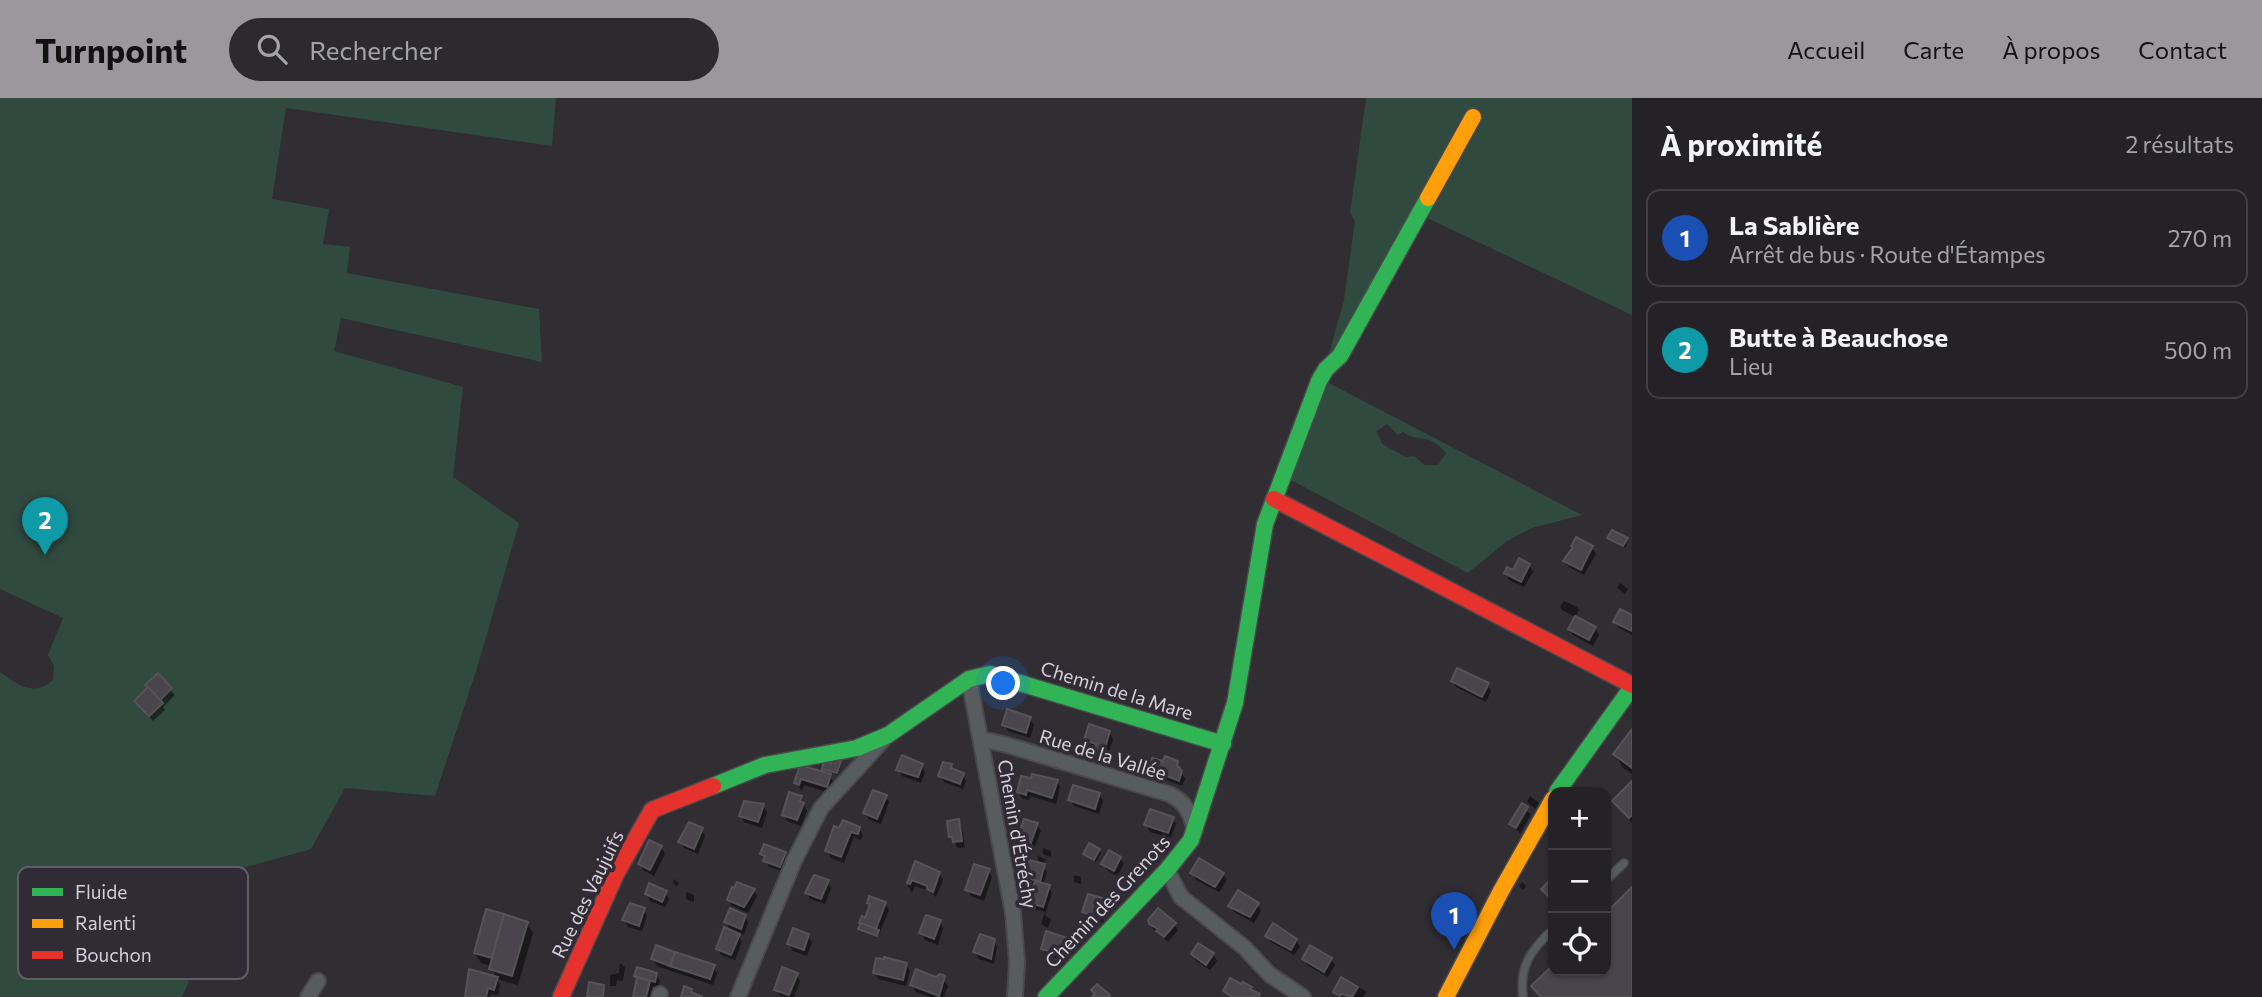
<!DOCTYPE html>
<html lang="fr">
<meta charset="utf-8">
<style>
:root{--surface:#242226;--page:#2c2a2e;--text:#f1f3f6;--muted:#a3a4a7;--line:#413f43;--accent:#9b979d}
body{margin:0;font-family:Commissioner,sans-serif;background:var(--page);color:var(--text)}
.controls{position:absolute;right:21px;bottom:21px;display:grid;overflow:hidden;border-radius:14px;box-shadow:0 2px 5px #0004}
.controls button{width:63px;height:63px;display:grid;place-items:center;padding:0;border:0;border-bottom:2px solid var(--line);background:var(--surface);color:var(--text);font:35px sans-serif}
.you{position:absolute;left:1004px;top:586px;width:24px;height:24px;margin:-18px;border:5px solid #fff;border-radius:50%;background:#1a73e8;box-shadow:0 0 0 10px #1a73e833}
.badge{display:grid;place-items:center;width:46px;height:46px;border-radius:50%;background:var(--accent);color:#fff;font-size:23px;font-weight:700}
.pin{position:absolute;translate:-50% -58px;filter:drop-shadow(0 2px 4px #0008)}
.pin::after{content:'';position:absolute;top:37px;width:24px;height:21px;background:inherit;clip-path:polygon(0 0,100% 0,50% 100%)}
.list{margin:0;padding:0;list-style:none}
h2{display:flex;justify-content:space-between;align-items:center;height:91px;margin:0;padding:0 28px;font-size:30px}
h2 small{font-size:23px;font-weight:400;color:var(--muted)}
.list li{display:grid;grid-template-columns:46px 1fr auto;gap:21px;align-items:center;box-sizing:border-box;height:98px;margin:0 14px 14px;padding:0 14px;border:2px solid var(--line);border-radius:14px}
.list b{display:block;font-size:26px;white-space:nowrap}
.list p{margin:0;font-size:23px;white-space:nowrap;color:var(--muted)}
.list em{font-size:23px;font-style:normal;color:var(--muted)}
.icon{flex:none;width:38px;height:38px;fill:none;stroke:currentColor;stroke-width:2;stroke-linecap:round;stroke-linejoin:round}
.map{position:relative;flex:none;width:1632px;height:899px;overflow:hidden}
header{display:flex;align-items:center;gap:42px;box-sizing:border-box;height:98px;padding:0 35px;background:var(--accent);color:#111}
header strong{font-size:33px}
nav{display:flex;gap:38px;margin-inline-start:auto;font-size:24px}
.search{width:490px;height:63px;background:var(--page);display:flex;align-items:center;gap:18px;box-sizing:border-box;padding:0 24px;border-radius:38px;color:var(--muted);font-size:26px}
main{display:flex}
aside{flex:1;background:var(--surface)}
.map>svg:first-child{display:block}
.green{fill:#314a3f;fill-rule:evenodd}
.shadow{fill:#0007}
.building{fill:#4a444d;stroke:#555357;stroke-width:2}
.lines{fill:none;stroke-linecap:round;stroke-linejoin:round}
.lane-casing{stroke:#4a484c;stroke-width:10}
.street-casing{stroke:#4a484c;stroke-width:18}
.fast-casing{stroke:#4a484c;stroke-width:19}
.slow-casing{stroke:#4a484c;stroke-width:19}
.jam-casing{stroke:#4a484c;stroke-width:19}
.lane{stroke:#575d5e;stroke-width:7}
.street{stroke:#575d5e;stroke-width:14}
.fast{stroke:#30b455;stroke-width:16}
.slow{stroke:#ff9f0a;stroke-width:16}
.jam{stroke:#e5322d;stroke-width:16}
.labels{text-anchor:middle;dominant-baseline:central;stroke-width:7;stroke-linejoin:round;paint-order:stroke}
.street-label{font-size:19px;fill:#d4d0d6;stroke:#312b35}
.key{fill:#312b35;stroke:#625d65;stroke-width:2}
.key-label{font-size:19px;fill:#d4d0d6}
</style>
<header>
<strong>Turnpoint</strong>
<div class="search"><svg class="icon" aria-label="search" viewBox="0 0 24 24"><circle cx="10" cy="10" r="6"/><path d="M15 15l6 6"/></svg>Rechercher</div>
<nav><a>Accueil</a><a>Carte</a><a>À propos</a><a>Contact</a></nav>
</header>
<main>
<div class="map">
<svg width="1632" height="899" viewBox="0 0 1632 899">
<rect width="100%" height="100%" fill="#302d33"/>
<g class="green">
<path d="M0 0H556L552 48 286 10 272 101 329 111 323 146 350 149 347 175 539 211 542 264 341 220 334 253 463 289 453 379 519 425 478 567 435 698 345 690 311 751 182 787 145 846 185 871 189 884 182 899H0V574C18 587 34 599 53 582L54 568 48 557 63 520 0 491Z"/>
<polygon points="1366,0 1632,0 1632,217 1425,119 1323,277 1344,202 1355,123 1350,115"/>
<path d="M1327 284 1582 417 1532 430 1507 443 1468 475 1285 379ZM1387 326 1398 337 1403 334C1420 346 1427 333 1446 355L1438 367H1425L1414 358 1406 359 1382 346 1377 333Z"/>
</g>
<g class="shadow">
<polygon points="1609,440 1627,442 1628,444 1625,450"/>
<polygon points="1592,450 1596,456 1584,477 1569,469 1565,463"/>
<polygon points="1529,467 1533,474 1524,489 1509,482 1506,475 1514,475"/>
<polygon points="1620,485 1628,491 1625,496 1617,490"/>
<polygon points="1564,503 1577,509 1579,512 1575,519 1562,512 1560,509"/>
<polygon points="1621,513 1632,519 1632,537 1619,530 1615,524"/>
<polygon points="1595,530 1599,537 1593,548 1573,537 1570,531"/>
<polygon points="158,578 175,597 163,609 165,612 153,623 136,603"/>
<polygon points="1453,583 1487,586 1491,593 1486,604 1456,589"/>
<polygon points="1030,621 1034,627 1030,640 1008,633 1004,626"/>
<polygon points="1632,633 1632,676 1623,670 1615,656"/>
<polygon points="1109,634 1113,641 1107,660 1100,658 1096,651 1089,648 1086,642"/>
<polygon points="840,664 841,667 838,677 828,674 833,684 830,695 804,687 802,693 796,685 801,669 827,677 823,671"/>
<polygon points="1177,664 1185,681 1182,688 1155,677 1151,670"/>
<polygon points="922,668 925,674 921,685 902,678 898,671"/>
<polygon points="951,668 954,673 963,676 966,683 963,691 944,684 940,678"/>
<polygon points="1057,683 1060,689 1056,706 1030,698 1029,702 1022,700 1018,694"/>
<polygon points="1632,686 1632,725 1614,704"/>
<polygon points="1099,697 1103,703 1099,716 1074,708 1070,702"/>
<polygon points="885,698 889,704 881,726 869,722 865,715"/>
<polygon points="1530,698 1539,705 1535,711 1527,704"/>
<polygon points="801,700 807,713 801,728 787,723 784,717"/>
<polygon points="763,708 767,714 762,730 744,724 741,718"/>
<polygon points="1522,708 1531,717 1520,735 1511,726"/>
<polygon points="1172,720 1176,726 1171,740 1150,734 1146,727"/>
<polygon points="958,723 962,730 965,749 958,750 951,739"/>
<polygon points="1037,727 1041,733 1032,755 1024,753 1020,746"/>
<polygon points="859,730 863,737 861,742 854,739 844,765 831,760 827,753 840,732"/>
<polygon points="701,731 705,738 698,756 684,750 680,744"/>
<polygon points="661,749 665,756 654,778 643,772 640,766"/>
<polygon points="1043,750 1051,753 1051,759 1043,756"/>
<polygon points="1099,752 1101,755 1096,764 1085,756"/>
<polygon points="762,756 785,756 788,762 784,774 769,769"/>
<polygon points="1037,757 1046,762 1045,765 1041,764 1047,774 1043,787 1049,789 1052,795 1045,817 1051,821 1048,830 1041,826 1045,814 1034,811 1030,804 1035,787 1029,786 1026,779 1040,766"/>
<polygon points="1120,760 1124,766 1117,778 1107,772 1103,766"/>
<polygon points="916,766 939,775 943,782 936,799 930,793 915,788 912,795 908,788"/>
<polygon points="989,773 992,779 984,803 971,798 967,791"/>
<polygon points="1192,775 1223,776 1227,782 1219,794 1196,782"/>
<polygon points="1074,777 1081,779 1081,786 1074,784"/>
<polygon points="674,781 679,785 677,789 673,785"/>
<polygon points="827,784 831,790 825,806 810,801 807,795"/>
<polygon points="1522,784 1526,788 1523,792 1519,788"/>
<polygon points="753,792 757,798 748,815 732,808 729,802"/>
<polygon points="1632,792 1632,899 1539,899 1533,889 1553,869 1553,873 1606,873 1606,818"/>
<polygon points="665,794 669,801 665,809 650,803 647,796"/>
<polygon points="686,794 694,797 694,804 686,801"/>
<polygon points="1102,802 1106,808 1103,825 1088,820 1084,814"/>
<polygon points="869,805 885,806 889,812 878,839 860,831 871,808"/>
<polygon points="1257,806 1261,813 1254,825 1234,814 1230,808"/>
<polygon points="643,812 647,818 642,833 628,829 624,822"/>
<polygon points="745,818 748,825 744,837 737,834 742,844 735,862 721,857 718,851 732,834 726,824"/>
<polygon points="940,824 943,830 938,847 925,842 921,835"/>
<polygon points="527,825 533,835 518,887 497,881 500,887 498,897 491,896 490,899 466,899 496,880 491,868 481,865 475,855"/>
<polygon points="1150,825 1174,826 1178,832 1168,844 1154,832"/>
<polygon points="808,838 812,844 807,858 793,853 789,846"/>
<polygon points="1267,838 1296,842 1300,849 1294,857 1271,844"/>
<polygon points="1066,842 1070,848 1066,863 1046,857 1043,851"/>
<polygon points="994,843 997,849 994,866 979,861 975,854"/>
<polygon points="1193,856 1213,856 1217,863 1210,872 1196,863"/>
<polygon points="653,861 713,869 717,875 713,887 657,868"/>
<polygon points="1304,861 1331,861 1335,867 1328,879 1307,867"/>
<polygon points="620,865 625,869 623,883 617,882 616,888 610,888 610,877 619,875"/>
<polygon points="906,867 910,873 906,888 878,881 875,874"/>
<polygon points="638,872 656,877 660,883 658,889 653,888 650,899 634,899"/>
<polygon points="796,876 800,883 794,899 780,898 776,892"/>
<polygon points="940,878 948,888 944,899 930,899 916,894 912,887"/>
<polygon points="1342,881 1364,892 1366,895 1363,899 1338,899 1335,894"/>
</g>
<g class="building">
<polygon points="1612,432 1628,440 1623,448 1607,440"/>
<polygon points="1576,439 1593,448 1581,472 1563,463 1573,449 1571,448"/>
<polygon points="1519,460 1530,466 1521,484 1504,475 1507,469 1513,472"/>
<polygon points="1620,511 1632,517 1632,533 1613,524"/>
<polygon points="1575,518 1596,529 1589,542 1568,531"/>
<polygon points="1457,570 1489,585 1482,599 1451,583"/>
<polygon points="158,575 172,590 160,602 145,587"/>
<polygon points="148,589 163,605 149,618 134,603"/>
<polygon points="1007,611 1031,619 1026,635 1002,627"/>
<polygon points="1089,626 1110,633 1104,654 1094,651 1096,646 1084,642"/>
<polygon points="1632,631 1632,670 1613,656"/>
<polygon points="902,657 923,666 918,679 896,672"/>
<polygon points="1165,658 1178,663 1177,667 1182,673 1179,683 1149,671 1152,660 1163,663"/>
<polygon points="833,662 841,663 837,675 822,671 824,663 831,666"/>
<polygon points="943,664 952,666 951,670 964,675 960,686 938,678"/>
<polygon points="800,667 831,676 827,689 801,681 799,687 794,685"/>
<polygon points="1032,676 1058,682 1052,700 1027,692 1026,697 1017,694 1021,678 1031,680"/>
<polygon points="1632,683 1632,717 1629,720 1612,703"/>
<polygon points="1073,687 1100,695 1095,711 1068,702"/>
<polygon points="873,692 887,697 877,721 863,715"/>
<polygon points="789,694 802,698 800,703 804,705 797,722 782,717"/>
<polygon points="744,703 764,706 758,724 739,718"/>
<polygon points="1522,705 1528,709 1516,730 1509,726"/>
<polygon points="1150,711 1174,719 1168,735 1144,727"/>
<polygon points="959,721 962,743 953,744 952,739 949,739 947,723"/>
<polygon points="1024,721 1038,725 1029,750 1018,747 1017,741"/>
<polygon points="843,722 860,729 858,736 851,734 841,759 825,753 834,728 839,730"/>
<polygon points="689,724 703,730 694,751 678,744"/>
<polygon points="649,742 662,748 650,772 638,766"/>
<polygon points="1089,745 1100,751 1094,762 1083,756"/>
<polygon points="764,746 786,754 780,769 763,763 765,758 760,756"/>
<polygon points="1109,752 1121,759 1114,773 1101,766"/>
<polygon points="1199,760 1224,775 1215,789 1190,775"/>
<polygon points="1029,762 1045,766 1040,784 1024,779"/>
<polygon points="915,763 940,774 933,794 927,791 927,788 912,782 910,786 907,785"/>
<polygon points="974,766 990,771 980,797 965,792"/>
<polygon points="814,777 829,782 821,801 805,795"/>
<polygon points="1553,779 1553,801 1552,802 1541,791"/>
<polygon points="1035,783 1050,787 1043,809 1028,804"/>
<polygon points="737,784 755,791 744,809 727,802 732,789 734,790"/>
<polygon points="649,785 667,793 662,804 645,796"/>
<polygon points="1632,789 1632,899 1541,899 1531,888 1553,867 1553,873 1606,873 1606,815"/>
<polygon points="1238,792 1259,805 1250,819 1228,808"/>
<polygon points="1088,796 1103,800 1100,820 1082,814"/>
<polygon points="869,798 886,804 876,831 859,825 862,818 865,820 870,806 867,805"/>
<polygon points="630,805 645,810 639,828 622,822"/>
<polygon points="730,810 746,817 741,831 724,824"/>
<polygon points="1158,810 1176,825 1164,839 1156,833 1158,831 1149,826 1148,822"/>
<polygon points="486,811 504,816 492,860 474,855"/>
<polygon points="504,816 528,824 512,878 489,871"/>
<polygon points="926,817 941,822 934,841 919,835"/>
<polygon points="861,825 879,832 877,838 858,831"/>
<polygon points="1273,825 1297,841 1291,852 1265,838"/>
<polygon points="724,829 740,836 731,857 716,851"/>
<polygon points="793,830 809,836 804,852 787,846"/>
<polygon points="1046,833 1067,840 1062,857 1041,851"/>
<polygon points="980,836 995,841 991,861 973,854"/>
<polygon points="1198,845 1214,855 1206,867 1191,856"/>
<polygon points="656,847 675,854 670,868 651,861"/>
<polygon points="1310,847 1332,860 1324,874 1302,861"/>
<polygon points="675,854 715,867 710,881 670,868"/>
<polygon points="884,859 907,865 903,882 873,875 876,860 884,861"/>
<polygon points="637,869 657,875 655,884 634,878"/>
<polygon points="782,869 798,875 789,897 774,892"/>
<polygon points="469,871 498,879 494,892 488,890 486,899 465,899"/>
<polygon points="916,871 936,879 940,876 945,878 939,898 910,887"/>
<polygon points="634,878 650,883 646,899 633,899 637,880"/>
<polygon points="1341,879 1358,889 1352,899 1341,896 1340,898 1333,894"/>
<polygon points="1230,880 1241,886 1243,884 1252,889 1250,891 1260,896 1259,899 1232,899 1223,893"/>
<polygon points="589,884 604,887 603,899 587,899"/>
<polygon points="1097,886 1110,897 1108,899 1092,899 1095,896 1091,892"/>
<polygon points="684,888 692,891 691,894 703,899 681,899"/>
</g>
<g class="lines">
<defs>
<g id="lane">
<polyline points="1606,782 1624,765"/>
<path d="M1523 899C1519 868 1531 852 1553 831"/>
</g>
<g id="street">
<polyline points="969,581 1013,815 1017,864 1015,899"/>
<path d="M981 641 1007 647 1169 696C1186 704 1190 715 1195 732"/>
<polyline points="1167,772 1181,799 1245,850 1269,876 1303,899"/>
<polyline points="308,899 318,883"/>
<polyline points="659,899 660,896"/>
<polyline points="738,899 794,763 821,710 884,641"/>
</g>
<g id="fast">
<polyline points="713,688 765,667 857,650 888,637 969,581 990,576 1223,646"/>
<polyline points="1557,694 1632,589"/>
<polyline points="1046,899 1167,772 1191,742 1235,605 1265,426 1319,283 1326,271 1340,258 1428,100"/>
</g>
<g id="slow">
<polyline points="1428,100 1473,19"/>
<polyline points="1446,899 1501,793 1553,701"/>
</g>
<g id="jam">
<polyline points="1274,401 1632,587"/>
<polyline points="561,899 616,776 652,712 713,688"/>
</g>
</defs>
<use href="#lane" class="lane-casing"/>
<use href="#street" class="street-casing"/>
<use href="#fast" class="fast-casing"/>
<use href="#slow" class="slow-casing"/>
<use href="#jam" class="jam-casing"/>
<use href="#lane" class="lane"/>
<use href="#street" class="street"/>
<use href="#fast" class="fast"/>
<use href="#slow" class="slow"/>
<use href="#jam" class="jam"/>
</g>
<g class="labels">
<g class="street-label">
<text transform="translate(1117 592) rotate(17)">Chemin de la Mare</text>
<text transform="translate(1103 656) rotate(17)">Rue de la Vallée</text>
<text transform="translate(1018 736) rotate(80)">Chemin d'Étréchy</text>
<text transform="translate(587 796) rotate(-64)">Rue des Vaujuifs</text>
<text transform="translate(1107 803) rotate(-47)">Chemin des Grenots</text>
</g>
</g>
<rect x="18" y="769" width="230" height="112" rx="10" class="key"/>
<rect x="32" y="790" width="31" height="8" fill="#30b455"/>
<rect x="32" y="821" width="31" height="9" fill="#ff9f0a"/>
<rect x="32" y="853" width="31" height="8" fill="#e5322d"/>
<g class="key-label">
<text x="75" y="801">Fluide</text>
<text x="75" y="832">Ralenti</text>
<text x="75" y="864">Bouchon</text>
</g>
</svg>
<div class="controls">
<button>+</button>
<button>−</button>
<button><svg class="icon" aria-label="locate" viewBox="0 0 24 24"><circle cx="12" cy="12" r="6"/><path d="M12 2v4M12 18v4M2 12h4M18 12h4"/></svg></button>
</div>
<div class="you"></div>
<div class="pin badge" style="left:1454px;top:852px;background:#1a4fb4">1</div>
<div class="pin badge" style="left:45px;top:457px;background:#0f9aa8">2</div>
</div>
<aside>
<h2>À proximité<small>2 résultats</small></h2>
<ul class="list">
<li><span class="badge" style="background:#1a4fb4">1</span><div><b>La Sablière</b><p>Arrêt de bus · Route d'Étampes</p></div><em>270 m</em></li>
<li><span class="badge" style="background:#0f9aa8">2</span><div><b>Butte à Beauchose</b><p>Lieu</p></div><em>500 m</em></li>
</ul>
</aside>
</main>
